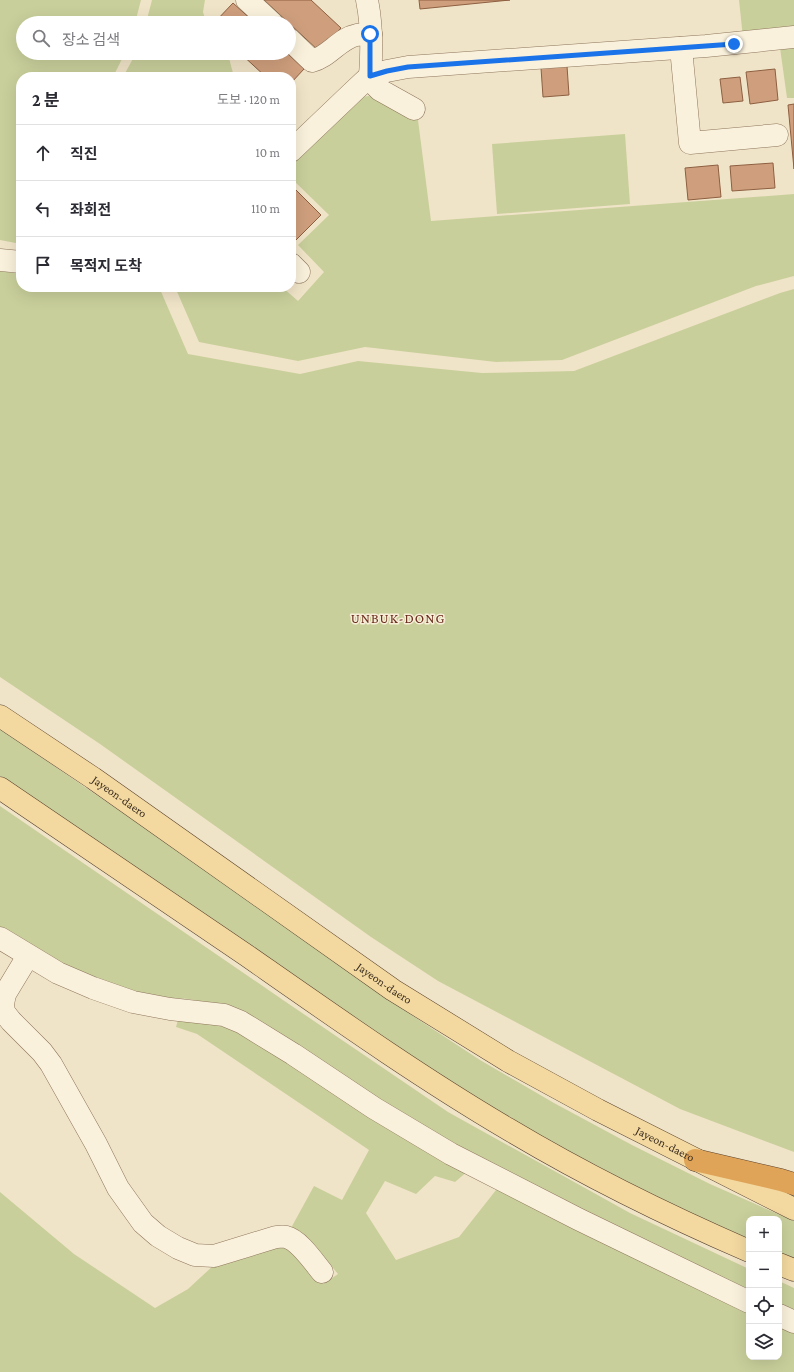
<!DOCTYPE html>
<html lang="ko">
<meta charset="utf-8">
<style>
:root{--surface:#fff;--page:#f2f2f3;--text:#2b2b33;--muted:#7c7c81;--line:#e1e1e2}
body{margin:0;font-family:"Crimson Pro","Noto Sans KR",serif;background:var(--page);color:var(--text)}
.controls{position:absolute;right:12px;bottom:12px;display:grid;overflow:hidden;border-radius:8px;box-shadow:0 4px 16px #0002}
.controls button{width:36px;height:36px;display:grid;place-items:center;padding:0;border:0;border-bottom:1px solid var(--line);background:var(--surface);color:var(--text);font:20px sans-serif}
.stop{position:absolute;width:12px;height:12px;margin:-9px;border:3px solid #1a73e8;border-radius:50%;background:#fff}
.stop.end{background:#1a73e8;border-color:#fff;box-shadow:0 1px 4px #0008}
.list{margin:0;padding:0;list-style:none}
h2{display:flex;justify-content:space-between;align-items:center;height:52px;margin:0;padding:0 16px;font-size:17px}
h2 small{font-size:13px;font-weight:400;color:var(--muted)}
.list li{display:grid;grid-template-columns:26px 1fr auto;gap:12px;align-items:center;box-sizing:border-box;height:56px;padding:0 16px;border-top:1px solid var(--line)}
.list b{display:block;font-size:15px;white-space:nowrap}
.list em{font-size:13px;font-style:normal;color:var(--muted)}
.icon{flex:none;width:22px;height:22px;fill:none;stroke:currentColor;stroke-width:2;stroke-linecap:round;stroke-linejoin:round}
.map{position:relative;flex:none;width:794px;height:1372px;overflow:hidden}
.search{position:absolute;background:var(--surface);box-shadow:0 4px 16px #0002;left:16px;top:16px;width:280px;height:44px;display:flex;align-items:center;gap:10px;box-sizing:border-box;padding:0 14px;border-radius:22px;color:var(--muted);font-size:15px}
.panel{position:absolute;background:var(--surface);box-shadow:0 4px 16px #0002;left:16px;top:72px;width:280px;height:220px;border-radius:16px}
.map>svg:first-child{display:block}
.green{fill:#c9cf9b}
.building{fill:#cf9f7d;stroke:#8d5f41}
.lines{fill:none;stroke-linecap:round;stroke-linejoin:round}
.minor-casing{stroke:#8d765c;stroke-width:23}
.major-casing{stroke:#5b4430;stroke-width:23}
.highway-casing{stroke:#5b4430;stroke-width:23}
.minor{stroke:#faf1dc;stroke-width:22}
.major{stroke:#f3d9a0;stroke-width:22}
.highway{stroke:#e0a458;stroke-width:22}
.route{stroke:#1a73e8;stroke-width:5}
.labels{text-anchor:middle;dominant-baseline:central;stroke-width:3;stroke-linejoin:round;paint-order:stroke}
.street-label{font-size:12px;fill:#3d2e20;stroke:#f7eed8}
.quarter-label{font-size:14px;letter-spacing:1px;fill:#6b2e1e;stroke:#f7eed8}
</style>
<div class="map">
<svg width="794" height="1372" viewBox="0 0 794 1372">
<rect width="100%" height="100%" fill="#f0e4c8"/>
<g class="green">
<polygon points="0,0 141,0 135,23 23,23 23,53 125,53 113,77 21,77 21,244 0,240"/>
<polygon points="152,0 205,0 203,12 206,23 146,23"/>
<polygon points="739,0 794,0 794,33 743,38"/>
<polygon points="794,46 794,98 787,98 780,48"/>
<polygon points="136,53 225,53 229,58 234,77 123,77"/>
<polygon points="369,96 418,120 431,221 794,194 794,276 756,286 562,360 496,362 365,347 298,361 199,342 175,287 282,287 298,301 324,272 298,245 329,215 291,178 291,163 312,141 361,97"/>
<polygon points="625,134 630,204 497,214 492,144"/>
<polygon points="0,271 21,274 21,287 159,287 188,354 300,374 358,361 482,373 574,371 780,293 794,289 794,1152 680,1109 438,981 371,937 100,744 0,677"/>
<polygon points="0,729 180,852 413,1016 480,1060 554,1103 632,1145 710,1184 794,1221 794,1259 779,1252 779,1219 749,1219 749,1240 644,1192 584,1161 439,1076 222,926 0,776"/>
<polygon points="0,806 283,1000 448,1112 630,1213 749,1269 749,1293 467,1153 218,1005 189,999 158,997 125,990 94,981 0,928"/>
<polygon points="178,1020 230,1025 469,1170 455,1182 435,1176 416,1194 385,1181 366,1213 396,1260 459,1237 500,1185 749,1308 749,1357 779,1357 779,1321 794,1328 794,1372 0,1372 0,1192 74,1254 155,1308 188,1289 215,1264 279,1242 297,1251 323,1284 338,1274 311,1242 291,1228 314,1186 342,1200 369,1150 197,1034 176,1027"/>
<polygon points="779,1281 794,1288 794,1313 779,1306"/>
</g>
<g class="building">
<polygon points="264,0 311,0 341,28 319,51"/>
<polygon points="419,0 510,0 420,9"/>
<polygon points="233,3 255,23 214,23"/>
<polygon points="240,53 287,53 304,69 291,83 291,77 266,77"/>
<polygon points="567,66 569,95 543,97 541,68"/>
<polygon points="775,69 778,100 750,104 746,72"/>
<polygon points="740,77 743,101 723,103 720,79"/>
<polygon points="794,104 794,169 788,105"/>
<polygon points="773,163 775,188 732,191 730,166"/>
<polygon points="718,165 721,197 688,200 685,168"/>
<polygon points="296,190 321,215 294,242 291,239 291,196"/>
</g>
<g class="lines">
<defs>
<g id="minor">
<polyline points="247,0 272,23"/>
<path d="M367 0C372 25 372 51 370 76"/>
<path d="M289 39 312 61C329 57 340 38 357 35 361 34 366 34 371 34"/>
<polyline points="681,48 690,143 777,135"/>
<polyline points="371,76 375,85 380,90 414,109"/>
<polyline points="291,151 356,89 370,76 387,71 408,67 706,46 794,37"/>
<polyline points="0,260 21,262"/>
<polyline points="291,264 299,272"/>
<polyline points="0,938 58,973 93,988 133,1002 170,1009 224,1015 241,1022 293,1054 374,1108 451,1154 578,1219 749,1302"/>
<path d="M28 956 5 994 3 1004 4 1012 11 1021 42 1052 51 1064 96 1144 118 1188 143 1223 158 1236 178 1248 195 1255 214 1256 276 1237C279 1237 283 1236 286 1237 299 1240 313 1261 322 1272"/>
<polyline points="779,1315 794,1322"/>
</g>
<g id="major">
<path id="s1" d="M0 716 93 778 393 990 508 1061 598 1110 794 1209"/>
<path d="M0 788C82 844 164 899 246 955 332 1015 418 1076 508 1129 585 1175 666 1215 749 1251"/>
<polyline points="779,1264 794,1270"/>
</g>
<polyline id="highway" points="695,1160 781,1180 794,1184"/>
</defs>
<use href="#minor" class="minor-casing"/>
<use href="#major" class="major-casing"/>
<use href="#highway" class="highway-casing"/>
<use href="#minor" class="minor"/>
<use href="#major" class="major"/>
<use href="#highway" class="highway"/>
</g>
<g class="lines">
<polyline class="route" points="370,34 370,76 387,71 408,67 734,44"/>
</g>
<g class="labels">
<g class="street-label">
<text stroke="none"><textPath href="#s1" startOffset="144">Jayeon-daero</textPath></text>
<text stroke="none"><textPath href="#s1" startOffset="468">Jayeon-daero</textPath></text>
<text stroke="none"><textPath href="#s1" startOffset="792">Jayeon-daero</textPath></text>
</g>
<g class="quarter-label">
<text x="398" y="618">UNBUK-DONG</text>
</g>
</g>
</svg>
<div class="controls">
<button>+</button>
<button>−</button>
<button><svg class="icon" aria-label="locate" viewBox="0 0 24 24"><circle cx="12" cy="12" r="6"/><path d="M12 2v4M12 18v4M2 12h4M18 12h4"/></svg></button>
<button><svg class="icon" aria-label="layers" viewBox="0 0 24 24"><path d="M12 4l9 5-9 5-9-5zM3 14l9 5 9-5"/></svg></button>
</div>
<div class="stop" style="left:370px;top:34px"></div>
<div class="stop end" style="left:734px;top:44px"></div>
<div class="search"><svg class="icon" aria-label="search" viewBox="0 0 24 24"><circle cx="10" cy="10" r="6"/><path d="M15 15l6 6"/></svg>장소 검색</div>
<section class="panel">
<h2>2 분<small>도보 · 120 m</small></h2>
<ul class="list">
<li><svg class="icon" aria-label="ahead" viewBox="0 0 24 24"><path d="M12 20V5M6 11l6-6 6 6"/></svg><div><b>직진</b></div><em>10 m</em></li>
<li><svg class="icon" aria-label="left" viewBox="0 0 24 24"><path d="M17 20v-9H6M10 6l-5 5 5 5"/></svg><div><b>좌회전</b></div><em>110 m</em></li>
<li><svg class="icon" aria-label="arrive" viewBox="0 0 24 24"><path d="M6 21V4h12l-3 4 3 4H6"/></svg><div><b>목적지 도착</b></div></li>
</ul>
</section>
</div>
